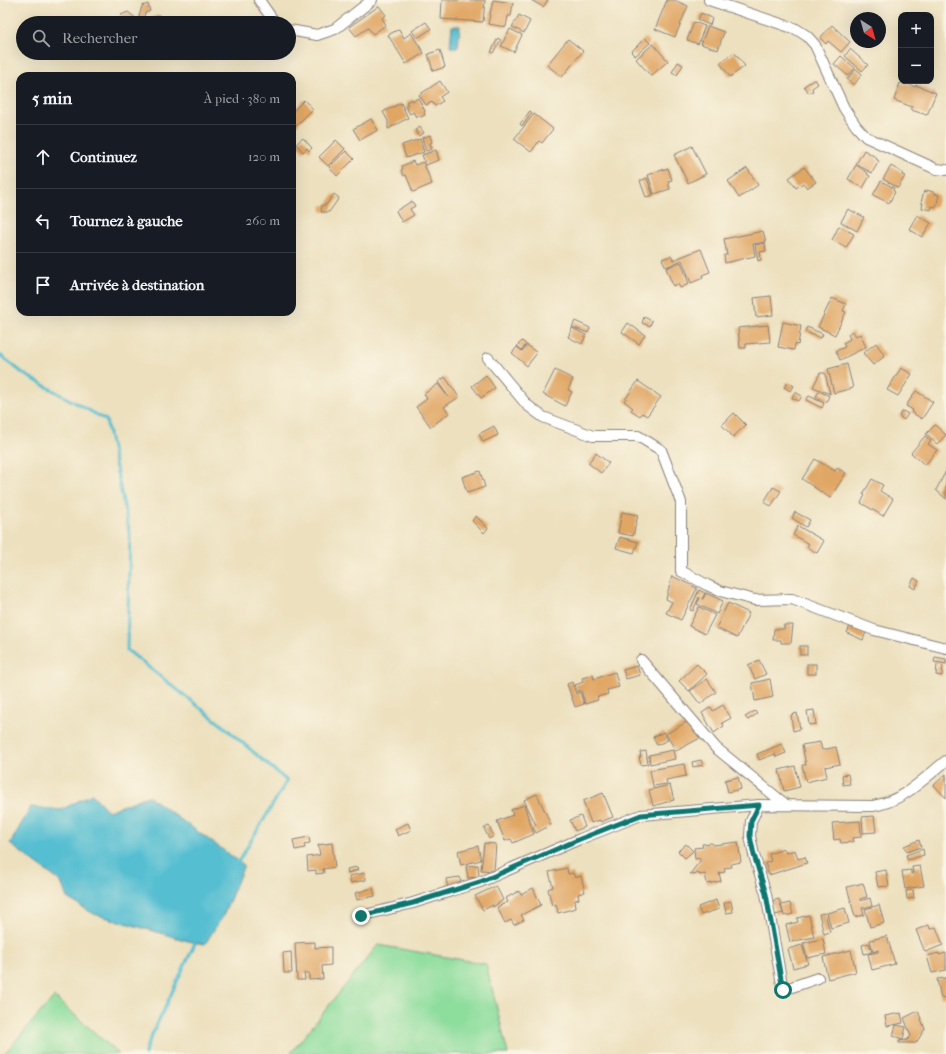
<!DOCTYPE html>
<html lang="fr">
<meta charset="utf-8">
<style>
:root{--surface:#171b24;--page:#20242c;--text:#f1f3f6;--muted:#9ea1a6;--line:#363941}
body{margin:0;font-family:"IM FELL French Canon",serif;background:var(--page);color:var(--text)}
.controls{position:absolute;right:12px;top:12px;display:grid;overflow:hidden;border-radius:8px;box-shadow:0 4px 16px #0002}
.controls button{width:36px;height:36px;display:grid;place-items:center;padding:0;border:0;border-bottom:1px solid var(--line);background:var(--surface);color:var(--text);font:20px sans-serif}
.compass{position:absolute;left:850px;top:12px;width:36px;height:36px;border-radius:50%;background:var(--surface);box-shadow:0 4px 16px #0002;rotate:143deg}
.stop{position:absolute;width:12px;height:12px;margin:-9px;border:3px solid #0f766e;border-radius:50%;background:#fff}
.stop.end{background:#0f766e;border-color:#fff;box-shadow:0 1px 4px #0008}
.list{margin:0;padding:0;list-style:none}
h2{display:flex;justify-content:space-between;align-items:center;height:52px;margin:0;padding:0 16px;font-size:17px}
h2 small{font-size:13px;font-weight:400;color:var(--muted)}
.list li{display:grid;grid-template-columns:26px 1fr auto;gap:12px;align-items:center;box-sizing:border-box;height:64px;padding:0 16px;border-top:1px solid var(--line)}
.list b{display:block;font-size:15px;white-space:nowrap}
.list em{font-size:13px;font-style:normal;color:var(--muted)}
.icon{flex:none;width:22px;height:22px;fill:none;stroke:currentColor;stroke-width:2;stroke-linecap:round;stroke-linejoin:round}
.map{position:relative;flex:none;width:946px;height:1054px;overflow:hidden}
.search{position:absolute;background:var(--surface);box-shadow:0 4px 16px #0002;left:16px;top:16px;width:280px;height:44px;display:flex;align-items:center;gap:10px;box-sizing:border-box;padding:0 14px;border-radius:22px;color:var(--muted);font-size:15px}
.panel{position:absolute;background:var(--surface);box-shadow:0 4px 16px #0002;left:16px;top:72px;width:280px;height:244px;border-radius:12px}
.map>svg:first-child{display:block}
.green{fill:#8ddd9d;stroke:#58806c}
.water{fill:#55bed1;stroke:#3c7086}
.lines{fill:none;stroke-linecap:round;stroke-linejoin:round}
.stream{stroke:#55bed1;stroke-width:3}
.building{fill:#e0a663}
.minor-casing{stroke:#87817c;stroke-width:12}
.minor{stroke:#fff;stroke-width:10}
.route{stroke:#0f766e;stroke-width:5}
</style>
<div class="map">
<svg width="946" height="1054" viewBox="0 0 946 1054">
<rect width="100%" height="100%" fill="#fcf5e5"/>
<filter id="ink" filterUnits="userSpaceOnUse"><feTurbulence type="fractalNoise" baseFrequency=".025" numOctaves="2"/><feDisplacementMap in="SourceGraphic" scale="8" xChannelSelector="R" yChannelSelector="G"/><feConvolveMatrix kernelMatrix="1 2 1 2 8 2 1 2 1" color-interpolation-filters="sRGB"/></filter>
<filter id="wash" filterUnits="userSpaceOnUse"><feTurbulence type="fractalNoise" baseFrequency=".012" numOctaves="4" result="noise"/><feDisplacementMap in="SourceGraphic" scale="16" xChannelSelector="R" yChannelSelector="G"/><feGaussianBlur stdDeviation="0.9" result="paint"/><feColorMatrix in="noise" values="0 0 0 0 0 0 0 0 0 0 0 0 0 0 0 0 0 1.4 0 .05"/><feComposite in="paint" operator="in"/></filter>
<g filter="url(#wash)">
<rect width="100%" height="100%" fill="#ece0be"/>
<g class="green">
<polygon points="378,945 486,964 508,1054 290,1054"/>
<polygon points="54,997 119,1054 4,1054"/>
</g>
<g class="water">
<polygon points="452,26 460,26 458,47 450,47"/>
<polygon points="92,794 108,811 148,796 244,865 224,914 205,944 195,943 94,914 67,898 61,882 10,844 31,807 61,810"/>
</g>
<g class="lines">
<g class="stream">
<polyline points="0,355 24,374 106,420 130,535 127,650 222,725 287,781 237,864"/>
<polyline points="145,1054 146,1048 196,941"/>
</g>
</g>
<g id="blocks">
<g class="building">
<polygon points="442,0 485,0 483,22 441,19"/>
<polygon points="493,0 513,3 511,16 508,16 506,27 488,24"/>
<polygon points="531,0 548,0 543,7"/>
<polygon points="667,0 674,0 688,6 675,37 655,29"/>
<polygon points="148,4 150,11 145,13 142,22 159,15 164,22 168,19 170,22 168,23 160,23 159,22 155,23 136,23 130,19 123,21 121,15 128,12 138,20 142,6"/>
<polygon points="379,6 386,15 382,18 386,25 373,34 368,28 356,36 349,27"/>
<polygon points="701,13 712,18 710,25 698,20"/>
<polygon points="519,15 530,21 524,33 512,27"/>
<polygon points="426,22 431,29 417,38 412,31"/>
<polygon points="694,22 705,26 698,44 687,40"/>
<polygon points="832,25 850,42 841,52 828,41 826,44 820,38"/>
<polygon points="708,26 724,32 718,50 701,44"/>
<polygon points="399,29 404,38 411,33 424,53 406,64 388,35"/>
<polygon points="510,29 522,35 514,52 501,46"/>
<polygon points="498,38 501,40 493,53 491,52"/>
<polygon points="645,38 650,43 635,56 631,52"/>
<polygon points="568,39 583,51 562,77 547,65"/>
<polygon points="653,44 668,61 651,76 636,59"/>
<polygon points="850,49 868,65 862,71 845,56"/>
<polygon points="440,50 445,67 433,71 428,54"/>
<polygon points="734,52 745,66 730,77 720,63"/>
<polygon points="841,56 855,68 848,76 834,64"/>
<polygon points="678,62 683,65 677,75 672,72"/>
<polygon points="856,69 862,74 854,85 847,80"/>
<polygon points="815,79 818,84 812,88 813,91 809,93 804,86"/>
<polygon points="440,81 447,92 440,97 443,101 435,106 432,102 426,105 419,95"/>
<polygon points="900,83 906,85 906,83 915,87 916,85 936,93 927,115 911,110 912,107 894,100"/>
<polygon points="418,98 425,111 424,112 425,115 421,117 419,115 416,117 413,112 410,114 405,106 408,104 406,102 412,99 413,101"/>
<polygon points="304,100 313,109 295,127 292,123 292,112"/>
<polygon points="401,103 408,118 388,129 388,121 383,112"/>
<polygon points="530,111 532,113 522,126 520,124"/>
<polygon points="534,114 553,129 542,143 539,141 531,152 514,139"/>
<polygon points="371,119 378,130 360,140 353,129"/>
<polygon points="420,127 424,133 418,136 415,130"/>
<polygon points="430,135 432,142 430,143 432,149 426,151 422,138"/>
<polygon points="303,138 312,148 309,151 307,148 303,152 296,144"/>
<polygon points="420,139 424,152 406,158 402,145"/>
<polygon points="336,140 345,149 328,166 319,157"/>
<polygon points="692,146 706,174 688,183 674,155"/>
<polygon points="436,150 439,160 426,165 422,155"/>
<polygon points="864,150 877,158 876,159 879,161 872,173 856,164"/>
<polygon points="346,151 354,159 337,176 329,167"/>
<polygon points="413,161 415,165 423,162 432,184 413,192 406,175 404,176 401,170 403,169 402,166"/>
<polygon points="856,165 868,173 867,174 870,176 863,188 848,179"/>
<polygon points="891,166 903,173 902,175 905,176 898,188 883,179"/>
<polygon points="804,167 816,182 807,188 803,183 796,188 789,178"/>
<polygon points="668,168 672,180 668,181 670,189 654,194 648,175"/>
<polygon points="747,168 758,185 739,198 728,181"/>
<polygon points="647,178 653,195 646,197 640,181"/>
<polygon points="881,181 894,188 893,190 895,192 889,203 873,195"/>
<polygon points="927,190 936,193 935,194 939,195 936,207 932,206 931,210 922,208 923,203 921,203 924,191 927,192"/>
<polygon points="334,194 339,198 329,212 321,212 322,205 326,205"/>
<polygon points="412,201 415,206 410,209 414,215 402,222 396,211"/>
<polygon points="848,209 864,217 857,231 841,222"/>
<polygon points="917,215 931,223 922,237 909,229"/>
<polygon points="839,226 854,234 846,248 832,240"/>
<polygon points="763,231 766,242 753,244 755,256 725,263 724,255 727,255 724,239"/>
<polygon points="765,243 766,251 760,252 761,260 758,261 755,245"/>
<polygon points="701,249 710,272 702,275 703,278 691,283 682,260 666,267 662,259 671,256 673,260"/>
<polygon points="681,262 689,284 680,288 678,284 673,286 666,268"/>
<polygon points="771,296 773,315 756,317 754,298"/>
<polygon points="832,298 846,304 843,311 846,312 835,335 818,327"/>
<polygon points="644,317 652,321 650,326 642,323"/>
<polygon points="575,321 590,328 588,333 572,327"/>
<polygon points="783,322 801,326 798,345 795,344 794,350 778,347"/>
<polygon points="628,323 645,335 639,344 622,332"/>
<polygon points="768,325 770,342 746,344 746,348 740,348 738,328"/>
<polygon points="807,327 823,334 821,338 805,332"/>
<polygon points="572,328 586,335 582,344 568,337"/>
<polygon points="853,331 856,336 860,334 866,347 840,360 836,351 845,347 843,343 850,339 848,334"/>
<polygon points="522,341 526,344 522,350 517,346"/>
<polygon points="876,343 885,356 873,365 863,353"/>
<polygon points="527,345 537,353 527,366 512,353 517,347 522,351"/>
<polygon points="847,364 853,388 834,393 828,369"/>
<polygon points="901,368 912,374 898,396 887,390"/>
<polygon points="555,370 573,379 568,390 572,392 565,406 543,394"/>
<polygon points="820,373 825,373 830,394 813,387"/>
<polygon points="486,375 495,388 481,398 472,386"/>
<polygon points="445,377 459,397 444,407 449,413 431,427 416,407 427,399 424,394 438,384 449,398 438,382"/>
<polygon points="638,381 661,397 647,416 642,413 640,416 631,410 633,408 624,401"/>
<polygon points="788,382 794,386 790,391 784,387"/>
<polygon points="819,391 829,396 826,402 816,397"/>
<polygon points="916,391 933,402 922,419 911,412 913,410 906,406"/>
<polygon points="795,392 802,396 799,401 792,398"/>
<polygon points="809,396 824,403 822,408 806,400"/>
<polygon points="903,411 908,414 904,420 899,416"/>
<polygon points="734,413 746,425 733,437 722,425"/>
<polygon points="935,425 946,435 937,444 926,434"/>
<polygon points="494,426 498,435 483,442 479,434"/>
<polygon points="925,436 931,441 928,444 937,450 925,465 911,453"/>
<polygon points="596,453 609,463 601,473 588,463"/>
<polygon points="815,459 835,471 837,468 846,473 830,498 802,479"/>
<polygon points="480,471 485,487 467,493 462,477"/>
<polygon points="946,471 946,499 936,490"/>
<polygon points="872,479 883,485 880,491 893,499 883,516 861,503 865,495 863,494"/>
<polygon points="773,487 781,491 771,506 764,502"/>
<polygon points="622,512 638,515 633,536 618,533"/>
<polygon points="795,512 810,520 806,527 792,518"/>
<polygon points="476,516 488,528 484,533 472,521"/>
<polygon points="798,526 824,541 817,553 807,547 809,544 793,535"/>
<polygon points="620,537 638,542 634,553 616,548"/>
<polygon points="672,576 697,588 681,620 666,613 672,602 666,599"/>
<polygon points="914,578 919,581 915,589 910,586"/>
<polygon points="699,590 705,593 702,599 703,599 706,593 723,601 717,614 697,604 700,598 699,597 693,611 690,610"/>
<polygon points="728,603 749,613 737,638 716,628"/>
<polygon points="699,607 715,615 705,634 689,626"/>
<polygon points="784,625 793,625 791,643 781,643 781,640 773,640 774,629 784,629"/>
<polygon points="850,626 866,632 863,640 847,633"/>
<rect x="800" y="646" width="7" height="9"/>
<polygon points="935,657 946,659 946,664 934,662"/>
<polygon points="759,660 766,674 755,679 748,665"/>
<polygon points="697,664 707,674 689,691 679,681"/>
<rect x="807" y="664" width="9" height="10"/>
<polygon points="937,665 943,666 942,676 936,675"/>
<polygon points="637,666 640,675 626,679 623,670"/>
<polygon points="615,672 619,687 607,690 608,694 597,697 598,700 585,704 581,690 577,692 575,685 583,682 582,678 593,675 594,679"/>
<polygon points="707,679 716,692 700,704 690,691"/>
<polygon points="770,679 773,697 755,701 752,683"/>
<polygon points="572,682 576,694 580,692 584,704 575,707 567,684"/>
<polygon points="723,705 731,718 722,723 724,726 714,733 702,713 711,707 713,711"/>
<polygon points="814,710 816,724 809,725 807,711"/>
<polygon points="755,711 757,714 748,720 745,717"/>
<polygon points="797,713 800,729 793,731 791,715"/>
<polygon points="690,720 700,738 676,751 666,734"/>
<polygon points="664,732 668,740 657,745 653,737"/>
<polygon points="820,742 822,750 836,747 840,764 825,767 827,777 806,782 802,765 806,765 802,745"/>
<polygon points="782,744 786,753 776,757 775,754 759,760 757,754"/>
<polygon points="673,750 675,759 650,764 649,755"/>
<polygon points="646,751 648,764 641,765 639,757 641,757 640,752"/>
<polygon points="701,760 703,765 693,767 692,762"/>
<polygon points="684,764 686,776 666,780 667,784 653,786 650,770"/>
<polygon points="795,766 800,787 784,791 779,770"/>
<polygon points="848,774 850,784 843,785 842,775"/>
<polygon points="946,774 946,798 934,785"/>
<polygon points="738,777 741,789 728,792 725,780"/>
<polygon points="670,785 674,800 653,806 649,790"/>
<polygon points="603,793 613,817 601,822 600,820 591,823 583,801"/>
<polygon points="537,794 551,825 536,833 533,827 536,825 524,800"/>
<polygon points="524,805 534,834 513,843 511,839 505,841 497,821 513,815 511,810"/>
<polygon points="581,816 585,827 575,831 570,820"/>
<polygon points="874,816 876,832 863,833 862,817"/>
<polygon points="860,821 861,837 852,838 853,842 841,843 840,839 834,840 832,823"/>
<polygon points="408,823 411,830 398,836 395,829"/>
<polygon points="489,826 494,836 489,839 484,828"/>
<polygon points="309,837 310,843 304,844 305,848 295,850 293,840"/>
<polygon points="919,840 921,847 907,852 904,846"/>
<polygon points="738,842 741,862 731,864 732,867 724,868 725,872 719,873 721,881 707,884 705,874 699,875 699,873 690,874 700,861 700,858 695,859 694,848 703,847 702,844 712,843 713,845"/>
<polygon points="332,843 335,867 323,869 324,873 316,874 316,870 308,871 307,857 320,855 318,845"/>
<polygon points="484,843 496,844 494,871 481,870"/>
<polygon points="686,844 693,851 685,858 678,851"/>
<polygon points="478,846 481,860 461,865 458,851"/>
<polygon points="784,849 786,853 795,850 798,859 805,857 807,863 769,875 765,863 771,861 769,854"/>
<polygon points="923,849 924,855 908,860 906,855"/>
<polygon points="478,865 479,877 468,878 466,866"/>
<polygon points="920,866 924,886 905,889 902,871 911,870 911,874 913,873 912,867"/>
<polygon points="357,867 358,870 348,873 347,869"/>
<polygon points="567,868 568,874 573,873 575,878 581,876 585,892 578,894 579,899 575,900 576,908 558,913 556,904 552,906 548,889 553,887 549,872"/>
<polygon points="886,870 889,886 878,887 875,872"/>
<polygon points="365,873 366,880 351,883 349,876"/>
<polygon points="460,877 461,885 448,888 446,879"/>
<polygon points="863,883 867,897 860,899 860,901 870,898 872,906 862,908 864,915 855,917 847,887"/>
<polygon points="496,886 503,900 493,907 493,905 483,910 475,896"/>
<polygon points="373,888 375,896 357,900 355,893"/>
<polygon points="533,888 541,905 521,915 524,920 514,925 511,920 505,923 497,907 508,902 506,898 519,891 521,895"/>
<polygon points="913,890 914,898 907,899 906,891"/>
<polygon points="779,899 783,913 775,915 772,901"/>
<polygon points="716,900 719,909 701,915 698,907"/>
<polygon points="731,901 733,912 726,913 724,903"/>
<polygon points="790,903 793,914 784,916 781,905"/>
<polygon points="879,905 884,923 870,927 865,909"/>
<polygon points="845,908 849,923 831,928 827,913"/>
<polygon points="825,913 830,932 824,934 819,914"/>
<polygon points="809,915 814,937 790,942 786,925 798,922 797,918"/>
<polygon points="929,925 930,929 936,927 943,945 925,952 916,930"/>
<polygon points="887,936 895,964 872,970 868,954 878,952 878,950 873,952 870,940"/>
<polygon points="823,939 826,954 807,958 803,943"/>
<polygon points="315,942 315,948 331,947 331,965 322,966 323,979 309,980 309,973 304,973 305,980 297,980 295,943"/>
<polygon points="869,943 872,952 864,954 862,945"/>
<polygon points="802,945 808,964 793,968 788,949"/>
<polygon points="851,950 856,972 828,979 823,957"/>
<polygon points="291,952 292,973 284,973 283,953"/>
<polygon points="939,953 939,955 946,953 946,970 932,973 927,956"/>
<polygon points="946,978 946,997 941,998 937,979"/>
<polygon points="918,1011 925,1029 916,1043 899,1043 899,1041 907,1040 911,1036 904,1018"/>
<polygon points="901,1013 903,1023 887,1026 885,1016"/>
<polygon points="896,1025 906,1027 903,1039 893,1036"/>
</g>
</g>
</g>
<g filter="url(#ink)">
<use href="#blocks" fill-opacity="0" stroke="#87817c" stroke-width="1"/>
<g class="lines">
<defs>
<g id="minor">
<polyline points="259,0 275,23"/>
<polyline points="709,0 796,29 807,36 815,45 844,108 856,126 866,137 936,169 946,170"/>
<polyline points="289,30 317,35 335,29 372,0"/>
<polyline points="488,358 527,405 543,417 593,436 638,436 661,450 681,502 681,571 707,585 720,591 755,600 792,599 874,630 946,648"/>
<polyline points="641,660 716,748 786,805"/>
<polyline points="759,805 751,821 750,836 754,855 766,894 783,990 818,978"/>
<path d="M361 916 413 903 480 882 580 839 641 815 759 805 873 806C903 801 922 780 946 761"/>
</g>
</defs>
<use href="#minor" class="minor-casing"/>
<use href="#minor" class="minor"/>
</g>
</g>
<g class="lines" filter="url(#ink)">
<polyline class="route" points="361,916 413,903 480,882 580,839 641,815 759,805 751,821 750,836 754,855 766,894 783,990"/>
</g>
</svg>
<div class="controls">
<button>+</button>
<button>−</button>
</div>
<svg class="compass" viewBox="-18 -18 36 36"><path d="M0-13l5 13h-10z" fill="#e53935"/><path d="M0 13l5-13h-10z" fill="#9ea1a6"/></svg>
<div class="stop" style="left:783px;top:990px"></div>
<div class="stop end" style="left:361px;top:916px"></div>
<div class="search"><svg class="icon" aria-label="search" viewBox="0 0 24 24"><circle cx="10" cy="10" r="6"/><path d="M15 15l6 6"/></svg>Rechercher</div>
<section class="panel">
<h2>5 min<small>À pied · 380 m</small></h2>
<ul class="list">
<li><svg class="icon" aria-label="ahead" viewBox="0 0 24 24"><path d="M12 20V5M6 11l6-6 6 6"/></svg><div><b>Continuez</b></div><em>120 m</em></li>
<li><svg class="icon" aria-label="left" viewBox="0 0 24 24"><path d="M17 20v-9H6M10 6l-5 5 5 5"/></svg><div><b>Tournez à gauche</b></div><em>260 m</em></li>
<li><svg class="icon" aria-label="arrive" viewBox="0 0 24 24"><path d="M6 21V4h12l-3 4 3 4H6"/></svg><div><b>Arrivée à destination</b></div></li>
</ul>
</section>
</div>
